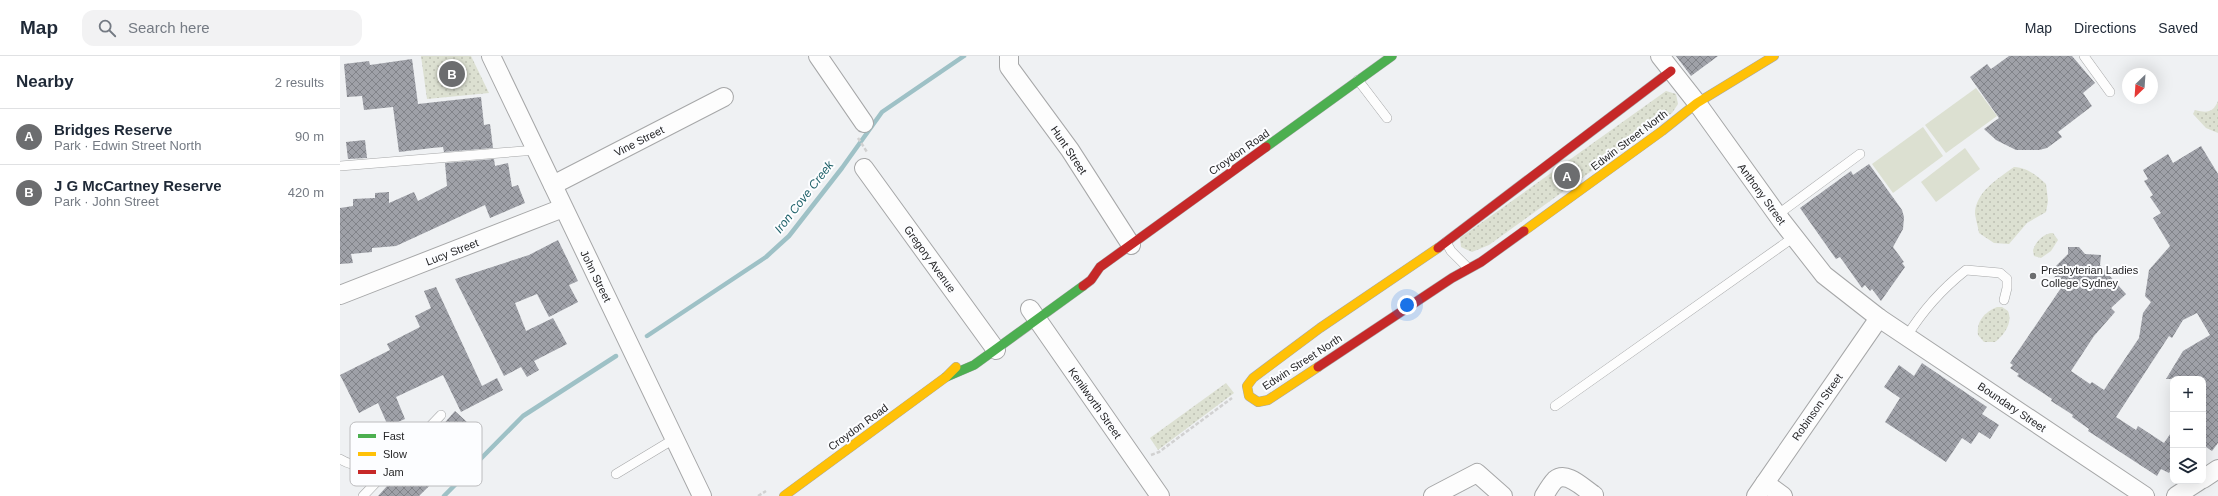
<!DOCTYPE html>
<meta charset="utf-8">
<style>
:root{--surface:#fff;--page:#f2f2f3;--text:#1f2937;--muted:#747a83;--line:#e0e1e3;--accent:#6c6d6f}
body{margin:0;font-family:Helvetica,sans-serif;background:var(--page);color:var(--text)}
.controls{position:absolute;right:12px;bottom:12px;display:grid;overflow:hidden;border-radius:8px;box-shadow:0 4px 16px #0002}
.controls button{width:36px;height:36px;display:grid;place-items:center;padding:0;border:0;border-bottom:1px solid var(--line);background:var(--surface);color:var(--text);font:20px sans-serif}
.compass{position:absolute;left:1782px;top:12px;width:36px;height:36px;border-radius:50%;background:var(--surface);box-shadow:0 4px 16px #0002;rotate:205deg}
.you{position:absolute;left:1067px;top:249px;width:14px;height:14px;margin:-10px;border:3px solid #fff;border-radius:50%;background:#1a73e8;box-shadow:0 0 0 6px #1a73e833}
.badge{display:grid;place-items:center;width:26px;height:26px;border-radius:50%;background:var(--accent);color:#fff;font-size:13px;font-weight:700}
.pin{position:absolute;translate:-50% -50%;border:2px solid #fff;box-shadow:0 1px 4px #0006}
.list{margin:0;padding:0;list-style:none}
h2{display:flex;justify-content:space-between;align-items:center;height:52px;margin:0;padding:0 16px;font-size:17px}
h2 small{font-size:13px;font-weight:400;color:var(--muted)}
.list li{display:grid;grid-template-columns:26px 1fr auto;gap:12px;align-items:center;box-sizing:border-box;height:56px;padding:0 16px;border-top:1px solid var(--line)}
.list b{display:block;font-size:15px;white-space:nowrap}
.list p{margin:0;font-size:13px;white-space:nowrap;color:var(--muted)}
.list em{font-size:13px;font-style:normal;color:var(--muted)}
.icon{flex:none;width:22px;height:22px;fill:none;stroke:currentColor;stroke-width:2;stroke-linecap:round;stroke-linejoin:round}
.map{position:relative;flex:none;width:1878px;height:440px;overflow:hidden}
header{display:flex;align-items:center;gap:24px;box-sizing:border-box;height:56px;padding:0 20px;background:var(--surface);border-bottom:1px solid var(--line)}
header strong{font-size:19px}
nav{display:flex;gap:22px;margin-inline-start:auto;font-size:14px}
.search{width:280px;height:36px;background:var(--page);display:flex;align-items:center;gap:10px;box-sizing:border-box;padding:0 14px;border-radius:12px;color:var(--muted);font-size:15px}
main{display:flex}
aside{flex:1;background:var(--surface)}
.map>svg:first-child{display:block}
.green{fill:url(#green-dots)}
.pitch{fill:#dce0d1}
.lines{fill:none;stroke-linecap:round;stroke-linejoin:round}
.stream{stroke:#9ec1c6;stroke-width:4.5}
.building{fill:url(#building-cross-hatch)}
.lane-casing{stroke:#a6a7a8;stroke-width:10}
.street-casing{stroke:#a6a7a8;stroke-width:20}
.fast-casing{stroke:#a6a7a8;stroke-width:10}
.slow-casing{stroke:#a6a7a8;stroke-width:10}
.jam-casing{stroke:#a6a7a8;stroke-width:10}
.path{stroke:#d1d1d1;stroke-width:2.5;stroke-dasharray:4 2;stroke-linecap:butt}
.lane{stroke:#fdfdfd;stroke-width:9}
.street{stroke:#fdfdfd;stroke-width:18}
.fast{stroke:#4caf50;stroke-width:9}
.slow{stroke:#ffc107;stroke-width:9}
.jam{stroke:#c62828;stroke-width:9}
.poi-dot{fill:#6c6d6f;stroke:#fcfdff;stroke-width:1.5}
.labels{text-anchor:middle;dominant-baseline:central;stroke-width:4;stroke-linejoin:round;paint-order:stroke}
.street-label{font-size:11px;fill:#262628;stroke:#fcfdff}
.poi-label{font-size:11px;fill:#262628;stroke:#fcfdff;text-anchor:start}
.water-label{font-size:12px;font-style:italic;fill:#1d6068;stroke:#fcfdff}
.key{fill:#fcfdff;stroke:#bcbcbe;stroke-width:1}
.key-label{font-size:11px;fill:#262628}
</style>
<header>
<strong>Map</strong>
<div class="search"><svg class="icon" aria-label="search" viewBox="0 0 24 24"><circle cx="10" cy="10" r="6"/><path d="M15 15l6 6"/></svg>Search here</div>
<nav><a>Map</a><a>Directions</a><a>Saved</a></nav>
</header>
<main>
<aside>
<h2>Nearby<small>2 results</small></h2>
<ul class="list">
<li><span class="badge">A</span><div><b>Bridges Reserve</b><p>Park · Edwin Street North</p></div><em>90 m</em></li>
<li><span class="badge">B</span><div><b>J G McCartney Reserve</b><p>Park · John Street</p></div><em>420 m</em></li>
</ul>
</aside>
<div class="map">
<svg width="1878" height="440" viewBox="0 0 1878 440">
<defs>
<pattern id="green-dots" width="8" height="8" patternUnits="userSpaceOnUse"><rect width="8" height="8" fill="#dce0d1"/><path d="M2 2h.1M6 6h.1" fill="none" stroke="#bdc0b3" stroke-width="1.8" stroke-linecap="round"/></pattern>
<pattern id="building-cross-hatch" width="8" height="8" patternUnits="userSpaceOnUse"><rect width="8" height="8" fill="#9fa1a8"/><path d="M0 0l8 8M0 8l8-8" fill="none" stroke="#818389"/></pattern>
</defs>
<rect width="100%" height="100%" fill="#eff1f3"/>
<g class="green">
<polygon points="81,0 131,0 149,37 87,43"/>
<polygon points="1326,35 1336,38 1338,48 1332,57 1149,189 1132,196 1121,191 1120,182"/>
<path d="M1878 45V77L1866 72 1853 58 1855 54C1867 57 1873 57 1878 45Z"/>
<path d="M1674 111C1688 112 1696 119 1706 128L1708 145 1706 156 1687 167 1669 188 1654 187 1639 177C1638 171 1636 164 1635 158 1635 136 1659 122 1674 111Z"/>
<path d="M1713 177 1718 184 1711 195 1701 202 1694 200 1693 194C1696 185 1704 177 1713 177Z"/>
<path d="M1657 251H1662L1668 255C1673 267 1664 279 1655 286H1644L1638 279C1636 265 1645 256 1657 251Z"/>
<polygon points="886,327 894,337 818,394 810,382"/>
</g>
<g class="pitch">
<polygon points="1636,32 1657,60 1606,97 1585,69"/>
<polygon points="1583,71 1603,100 1553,137 1532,108"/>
<polygon points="1625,92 1640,113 1596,146 1581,126"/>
</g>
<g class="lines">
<g class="stream">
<polyline points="307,280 426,201 449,180 502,112 542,56 624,0"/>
<polyline points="104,440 183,360 276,300"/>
</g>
</g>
<g class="building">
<polygon points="1336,0 1378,0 1351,20"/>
<polygon points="1669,0 1732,0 1755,27 1743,37 1752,50 1718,76 1722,81 1707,92 1699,94 1676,94 1656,84 1644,73 1659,62 1630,21 1647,8 1651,13"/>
<polygon points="72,3 78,48 141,41 144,69 150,68 153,92 104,96 103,91 92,92 59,96 53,51 24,54 22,40 7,41 4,8 29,5 30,9"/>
<polygon points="25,84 27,102 8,103 6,86"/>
<polygon points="1861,90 1878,118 1878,387 1872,395 1863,389 1863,323 1826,323 1843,295 1870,279 1857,257 1843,264 1832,282 1829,280 1776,361 1796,374 1798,370 1824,387 1833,374 1833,411 1829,417 1821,413 1817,420 1748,375 1749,373 1732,361 1733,359 1711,345 1712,343 1677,320 1679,318 1670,312 1673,309 1670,307 1721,232 1714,224 1715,219 1711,215 1728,198 1728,191 1739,191 1745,198 1761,199 1760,209 1786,238 1771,252 1775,256 1754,280 1731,315 1750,328 1752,326 1764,334 1799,282 1803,257 1811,246 1805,240 1809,214 1830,190 1813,162 1821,157 1810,141 1813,139 1804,125 1808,123 1803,114 1828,98 1833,107"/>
<polygon points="154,103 155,110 168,107 172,131 178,129 185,147 150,162 145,149 56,190 32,192 32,196 11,198 13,207 0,208 0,152 13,150 13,143 35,142 35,137 49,136 49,147 74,136 78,145 107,130 105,107"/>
<polygon points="1529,108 1562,154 1564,161 1563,173 1553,191 1564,206 1562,207 1565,211 1541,245 1532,233 1530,235 1525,229 1522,232 1500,201 1496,203 1460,152 1511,115 1513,119"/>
<polygon points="218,184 238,225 229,229 238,246 209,261 197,238 175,247 186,275 213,262 227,288 194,305 199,314 187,321 181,311 164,320 115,223 189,199"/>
<polygon points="96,231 142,330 157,322 163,334 121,356 103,319 56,341 65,363 48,370 38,347 19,357 0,319 50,294 47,288 80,271 75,260 91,252 84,235"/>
<polygon points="1582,307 1647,351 1642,358 1659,369 1650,383 1639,376 1631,388 1622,382 1606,406 1545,366 1560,342 1544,331 1559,309 1574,320"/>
<polygon points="115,355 141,379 79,440 38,440 48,429 45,426 67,403 70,406"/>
</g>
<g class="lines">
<defs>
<g id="lane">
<polyline points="1744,0 1770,36"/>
<polyline points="1018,24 1047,62"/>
<polyline points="0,110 196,94"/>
<polyline points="1437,159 1520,98"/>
<polyline points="1106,186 1111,195 1128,212"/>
<path d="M1567 280C1583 254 1602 233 1626 214L1660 217 1667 223V232L1664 244"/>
<polyline points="1215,350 1454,181"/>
<path d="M0 403C23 417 43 405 64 394"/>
<polyline points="276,418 334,383"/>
<polyline points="23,440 101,359"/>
</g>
<g id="street">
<polyline points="151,0 362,440"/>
<polyline points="478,0 524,67"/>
<polyline points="669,0 669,11 730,94 791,189"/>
<polyline points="1320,0 1357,47 1441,164 1484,219 1539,262 1805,440"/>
<polyline points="524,112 656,294"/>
<polyline points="213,129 384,41"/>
<polyline points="0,239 223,152"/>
<polyline points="690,253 820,440"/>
<polyline points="1863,423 1878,413"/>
<polyline points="1425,427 1443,440"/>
<polyline points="1093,440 1137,417 1163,440"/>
<path d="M1204 440C1207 435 1211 428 1215 424 1227 414 1244 433 1254 439"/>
<polyline points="1416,440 1539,262"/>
<polyline points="1836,440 1859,425"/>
</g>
<g id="fast">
<polyline points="926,91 1052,0"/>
<polyline points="606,321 634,309 743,230"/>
</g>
<g id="slow">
<polyline points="1184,175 1322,75 1357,47 1434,0"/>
<polyline points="978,311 928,344 918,346 909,340 907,330 913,322 980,272 1098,192"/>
<polyline points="444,440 606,321 616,311"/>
</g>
<g id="jam">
<polyline points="1098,192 1331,15"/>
<polyline points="743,230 751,224 760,211 926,91"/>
<polyline points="978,311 1112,222 1141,206 1184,175"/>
</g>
</defs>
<use href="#lane" class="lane-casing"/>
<use href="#street" class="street-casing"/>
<use href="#fast" class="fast-casing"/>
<use href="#slow" class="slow-casing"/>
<use href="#jam" class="jam-casing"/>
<g class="path">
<polyline points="518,82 527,96"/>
<polyline points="811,399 819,396 892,342"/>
<polyline points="418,440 426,435"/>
</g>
<use href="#lane" class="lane"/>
<use href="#street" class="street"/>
<use href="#fast" class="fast"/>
<use href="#slow" class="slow"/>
<use href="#jam" class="jam"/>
</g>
<circle class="poi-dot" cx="1693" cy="220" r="4"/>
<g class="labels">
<g class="street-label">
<text transform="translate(1289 84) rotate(-37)">Edwin Street North</text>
<text transform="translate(299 85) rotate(-27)">Vine Street</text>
<text transform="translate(729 94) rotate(56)">Hunt Street</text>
<text transform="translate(899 96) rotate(-35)">Croydon Road</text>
<text transform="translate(1422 138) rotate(54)">Anthony Street</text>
<text transform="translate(112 196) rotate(-21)">Lucy Street</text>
<text transform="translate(590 203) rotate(54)">Gregory Avenue</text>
<text transform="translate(256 220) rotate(64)">John Street</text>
<text transform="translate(962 306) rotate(-33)">Edwin Street North</text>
<text transform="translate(755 347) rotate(55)">Kenilworth Street</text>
<text transform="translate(1477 351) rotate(-55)">Robinson Street</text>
<text transform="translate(1672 351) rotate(34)">Boundary Street</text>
<text transform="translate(518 371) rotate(-36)">Croydon Road</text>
</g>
<g class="poi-label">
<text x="1701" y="214">Presbyterian Ladies<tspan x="1701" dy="13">College Sydney</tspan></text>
</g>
<g class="water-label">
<text transform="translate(464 141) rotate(-52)">Iron Cove Creek</text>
</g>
</g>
<rect x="10" y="366" width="132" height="64" rx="6" class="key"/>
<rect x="18" y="378" width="18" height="4" fill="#4caf50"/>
<rect x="18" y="396" width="18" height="4" fill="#ffc107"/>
<rect x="18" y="414" width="18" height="4" fill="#c62828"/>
<g class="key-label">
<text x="43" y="384">Fast</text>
<text x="43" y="402">Slow</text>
<text x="43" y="420">Jam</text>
</g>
</svg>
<div class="controls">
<button>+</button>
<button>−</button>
<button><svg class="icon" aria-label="layers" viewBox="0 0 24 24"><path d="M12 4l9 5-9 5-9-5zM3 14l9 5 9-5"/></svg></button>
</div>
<svg class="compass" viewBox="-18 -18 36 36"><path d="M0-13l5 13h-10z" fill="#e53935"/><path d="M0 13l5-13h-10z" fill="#747a83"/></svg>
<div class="you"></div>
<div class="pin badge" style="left:1227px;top:120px">A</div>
<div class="pin badge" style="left:112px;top:18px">B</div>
</div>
</main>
